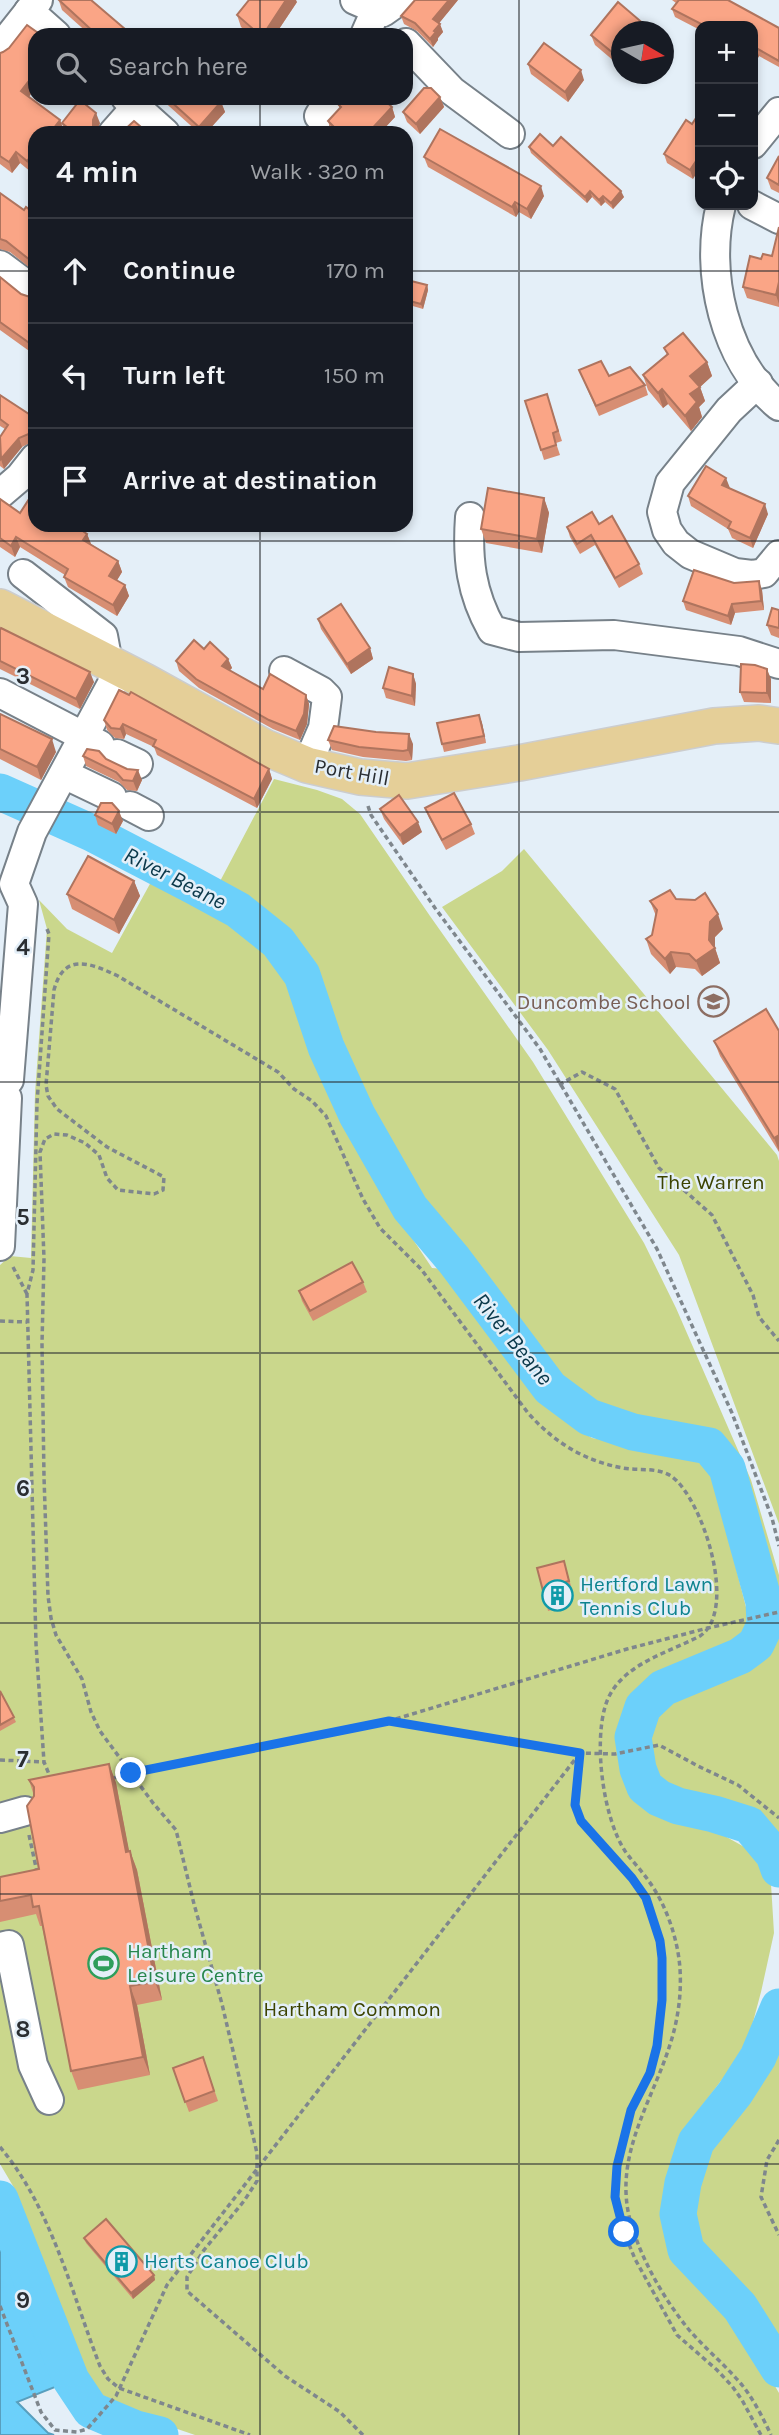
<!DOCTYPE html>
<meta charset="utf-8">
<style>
:root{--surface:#171b24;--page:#242831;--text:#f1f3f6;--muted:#9ea1a6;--line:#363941}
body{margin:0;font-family:Karla,sans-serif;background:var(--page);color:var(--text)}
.controls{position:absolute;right:21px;top:21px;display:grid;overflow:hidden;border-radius:14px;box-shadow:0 4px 10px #0003}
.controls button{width:63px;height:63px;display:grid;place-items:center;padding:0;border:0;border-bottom:2px solid var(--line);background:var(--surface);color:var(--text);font:35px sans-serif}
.compass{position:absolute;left:611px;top:21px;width:63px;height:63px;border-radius:50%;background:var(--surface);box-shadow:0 4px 10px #0003;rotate:99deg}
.stop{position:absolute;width:21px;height:21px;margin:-16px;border:5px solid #1a73e8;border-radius:50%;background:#fff}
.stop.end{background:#1a73e8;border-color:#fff;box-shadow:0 2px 7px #0008}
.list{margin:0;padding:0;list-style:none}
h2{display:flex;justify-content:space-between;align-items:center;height:91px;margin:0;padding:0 28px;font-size:30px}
h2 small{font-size:23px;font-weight:400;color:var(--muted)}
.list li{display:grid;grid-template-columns:46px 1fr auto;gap:21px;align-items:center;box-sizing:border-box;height:105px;padding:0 28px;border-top:2px solid var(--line)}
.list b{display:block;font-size:26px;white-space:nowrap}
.list em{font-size:23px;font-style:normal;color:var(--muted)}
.icon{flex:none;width:38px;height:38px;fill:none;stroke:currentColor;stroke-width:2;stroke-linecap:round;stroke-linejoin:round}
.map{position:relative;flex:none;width:779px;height:2435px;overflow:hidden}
.search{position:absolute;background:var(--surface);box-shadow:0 4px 10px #0003;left:28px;top:28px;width:385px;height:77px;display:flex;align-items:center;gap:18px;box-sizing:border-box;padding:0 24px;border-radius:21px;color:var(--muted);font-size:26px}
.panel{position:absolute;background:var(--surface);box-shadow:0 4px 10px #0003;left:28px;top:126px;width:385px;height:406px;border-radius:21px}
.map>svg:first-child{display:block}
.green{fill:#cad78c}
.water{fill:#6cd0fa;stroke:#589fbe;stroke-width:2}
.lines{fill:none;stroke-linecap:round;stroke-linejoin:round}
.river{stroke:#6cd0fa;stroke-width:37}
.minor-casing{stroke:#778189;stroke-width:32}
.major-casing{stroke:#cccdce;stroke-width:38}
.path{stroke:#7f878d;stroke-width:3.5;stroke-dasharray:5 3.5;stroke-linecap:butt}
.minor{stroke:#fff;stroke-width:28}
.major{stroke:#e5cf98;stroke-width:35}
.wall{fill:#d78e73}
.shaded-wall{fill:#af745e}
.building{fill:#faa586;stroke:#af745e;stroke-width:2}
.route{stroke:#1a73e8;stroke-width:9}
.grid{fill:none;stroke:#2a2e32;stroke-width:2;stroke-opacity:0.55}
.labels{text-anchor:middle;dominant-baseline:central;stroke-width:5;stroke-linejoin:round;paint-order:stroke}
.street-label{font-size:21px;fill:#2a2e32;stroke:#e4eff8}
.education-label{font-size:21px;fill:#785e54;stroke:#e4eff8;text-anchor:end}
.park-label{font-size:21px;fill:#3c4300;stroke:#e4eff8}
.culture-label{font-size:21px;fill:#0d838f;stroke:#e4eff8;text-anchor:start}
.leisure-label{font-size:21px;fill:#27864d;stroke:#e4eff8;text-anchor:start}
.water-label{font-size:23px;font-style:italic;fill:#0a384a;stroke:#e4eff8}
.grid-label{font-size:23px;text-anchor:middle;font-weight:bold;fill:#2a2e32;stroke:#e4eff8;stroke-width:5;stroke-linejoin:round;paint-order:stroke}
</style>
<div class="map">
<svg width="779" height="2435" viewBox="0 0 779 2435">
<rect width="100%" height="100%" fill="#e4eff8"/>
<g class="green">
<polygon points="274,779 317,790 342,799 360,814 430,916 533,1062 644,1243 676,1308 751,1480 779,1575 779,1840 769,1827 730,1805 674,1791 655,1774 646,1754 645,1729 657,1711 671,1697 716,1680 755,1661 776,1628 775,1604 725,1447 697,1426 640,1418 604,1409 571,1387 538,1353 514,1314 424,1203 344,1062 323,995 304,954 284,925 262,910 217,887"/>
<polygon points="524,849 777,1155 779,1161 779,1524 679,1255 548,1050 442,907 502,871"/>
<polygon points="151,882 242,930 263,950 284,976 300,1005 316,1059 384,1196 432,1268 445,1269 542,1401 573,1426 592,1438 651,1448 685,1447 697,1451 705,1458 712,1474 747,1611 746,1636 743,1645 737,1650 653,1678 631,1705 623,1733 623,1759 620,1769 640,1806 666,1819 705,1825 748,1849 771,1884 774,1933 761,1992 749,2037 727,2073 679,2136 671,2170 670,2226 673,2250 745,2335 779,2393 779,2435 195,2435 116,2408 87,2386 16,2191 0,2164 0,1265 10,1256 31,1258 35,1093 47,929 39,900 67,929 112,953"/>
<polygon points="779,2040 779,2356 747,2303 699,2257 687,2227 688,2174 702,2145 758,2082"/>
</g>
<polygon class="water" points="0,2225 60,2385 17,2402 48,2433 54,2435 0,2435"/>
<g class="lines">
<g class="river">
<polyline points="0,792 92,833 194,886 238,910 278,942 302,975 326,1047 357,1115 410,1208 454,1260 550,1388 589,1417 633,1432 709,1446 727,1468 764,1602 765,1625 756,1644 740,1656 663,1688 643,1707 633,1737 638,1769 645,1787 659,1798 678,1806 714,1814 749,1825 774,1855 779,1869"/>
<polyline points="779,2007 758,2057 735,2093 696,2142 683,2183 678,2214 686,2250 740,2307 779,2369"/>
<polyline points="0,2199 71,2380 91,2410 136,2429 160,2435"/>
</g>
<defs>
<g id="minor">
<polyline points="355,0 383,12 400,0"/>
<polyline points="29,11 56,35"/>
<polyline points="365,35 376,10"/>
<polyline points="406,43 452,91 510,134"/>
<polyline points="0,48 38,0"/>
<polyline points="126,98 165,133"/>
<polyline points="319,116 330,98"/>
<polyline points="113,133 136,107"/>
<polyline points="753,144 779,112"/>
<path d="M721 205C704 272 724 361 779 406"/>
<polyline points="752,205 779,219"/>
<polyline points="0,265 35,291"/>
<polyline points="758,383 729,410 670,483 662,512 667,530 676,543 690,554 735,573 752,575 764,573 779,555"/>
<polyline points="0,494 20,477 35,458"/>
<path d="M470 517C467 559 471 593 492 630L519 637 614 635 739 651 779 664"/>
<polyline points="23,574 103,636 108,663"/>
<polyline points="284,671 321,691 327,697 323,728 307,765"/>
<polyline points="0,693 100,745"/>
<polyline points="117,754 138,764"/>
<polyline points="64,774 112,797"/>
<polyline points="130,806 149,816"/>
<polyline points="9,1080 23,904 14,884 32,832 120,669"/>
<polyline points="0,1246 7,1098"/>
<polyline points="0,1818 25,1811"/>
<polyline points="0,1947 9,1945 33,2065 49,2100"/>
</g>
<polyline id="major" points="0,607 146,682 264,747 307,765 360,777 407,781 519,763 714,726 759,723 779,726"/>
</defs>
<use href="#minor" class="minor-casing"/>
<use href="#major" class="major-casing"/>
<g class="path">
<polyline points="368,806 371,815 435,908 540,1049 657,1249 732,1413 772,1518 779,1546"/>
<polyline points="47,929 49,934 37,1103 33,1270 27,1294 36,1644 44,1762 51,1779"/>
<polyline points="559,1085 582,1072 615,1089 659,1168 712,1215 753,1295 759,1317 779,1341"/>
<polyline points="13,1267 27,1294"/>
<polyline points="0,1321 27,1322"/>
<polyline points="393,1722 580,1753 615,1754 659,1745 698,1766 738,1785 779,1818"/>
<polyline points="579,1755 574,1805 581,1821 632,1878 646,1898 660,1941 662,1958 662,2000 657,2046 650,2073 631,2111 617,2166 615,2197 624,2232 635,2259 677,2335 717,2370 732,2386 742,2400 761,2435"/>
<polyline points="0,1760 44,1762"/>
<polyline points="113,1778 389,1721 627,1649 708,1628 779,1612"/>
<polyline points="29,1835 37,1872"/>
<polyline points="779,2140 767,2160 761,2197 779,2235"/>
<path d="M0 2147C51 2207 72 2294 100 2366L108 2379 119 2388 250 2435"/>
<polyline points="0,2306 41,2412 55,2430 77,2432 87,2429 116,2396 167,2285 580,1753"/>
<path d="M363 2435 340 2412 285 2376 187 2291V2277L204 2250 244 2201 257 2181V2153L222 2004 194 1904 176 1830 153 1803 100 1731 91 1712 82 1679 56 1635 51 1618 48 1596 44 1477 42 1344 44 1259 40 1152 45 1139 54 1134 67 1135 85 1143 99 1155 107 1178 118 1190 154 1194 163 1190 164 1177 107 1147 57 1109 48 1096 46 1085 54 990C64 952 90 963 118 976L278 1072 294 1089 312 1101 326 1116 363 1199 380 1228 421 1269 528 1413C554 1442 584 1461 623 1468 639 1471 657 1467 671 1476 702 1497 739 1610 700 1636 666 1654 617 1665 605 1707 594 1745 603 1817 625 1851 632 1861 641 1870 648 1880 666 1904 678 1939 680 1969 681 1985 680 2001 677 2017 664 2090 606 2151 633 2230 645 2266 666 2302 690 2331 707 2350 726 2366 742 2385 754 2400 763 2418 771 2435"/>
</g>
<use href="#minor" class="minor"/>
<use href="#major" class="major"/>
</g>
<g class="wall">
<polygon points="458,0 439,23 443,32 438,38 438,40 433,47 417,31 404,24 401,16"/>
<polygon points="672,0 728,0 779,28 779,67 759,56 753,67 753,26 700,26 700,30 675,17 672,9 676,3"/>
<polygon points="59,1 132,35 90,35 62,10"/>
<polygon points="297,2 275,35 251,35 241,27 237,15"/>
<polygon points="645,25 647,32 621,32 621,67 595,45 591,35"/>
<polygon points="0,53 29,97 60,120 64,131 62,133 35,133 35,167 31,172 20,163 12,173 0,164"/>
<polygon points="528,64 584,80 568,102 531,74"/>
<polygon points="440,97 444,107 420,134 407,122 403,112"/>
<polygon points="160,98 216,98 221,102 225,112 206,133 199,133"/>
<polygon points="384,100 392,107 395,117 380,133 333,133 331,131 328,121 340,109 338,104"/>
<polygon points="62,123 100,123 97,130 97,133 65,133"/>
<polygon points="692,124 693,179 667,163 664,154"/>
<polygon points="553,146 624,197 613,209 605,202 601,206 592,197 587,203 531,153 529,147"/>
<polygon points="779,156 779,193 771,189 767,178"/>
<polygon points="424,157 544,196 531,219 519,212 516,217 428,167"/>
<polygon points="0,193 24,210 35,214 35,272 10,252 0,249"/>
<polygon points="779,227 779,307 747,298 743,287 761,259 772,256"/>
<polygon points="0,277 21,294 30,297 35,296 35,362 32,353 0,330"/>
<polygon points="406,284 427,285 428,290 423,309 406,304"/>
<polygon points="664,348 707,362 712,376 700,387 705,401 699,407 702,417 691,431 668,404 663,408 648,390 643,375 667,355"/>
<polygon points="579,370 645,385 648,395 599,416"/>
<polygon points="547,394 562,441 556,443 560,455 544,460 541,450"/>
<polygon points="0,395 35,418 35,440 22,447 4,469 0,466 0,437 5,429 0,426"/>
<polygon points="730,488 768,514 753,548 732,538 728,529 691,506 688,496"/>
<polygon points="544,498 549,513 542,553 486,543 481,529"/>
<polygon points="0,499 20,513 87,534 91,544 118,561 122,572 117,580 125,585 129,596 117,616 68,587 64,577 65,575 20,547 15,557 0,547"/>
<polygon points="599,524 639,564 643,574 619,588 595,545 580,554 570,537 567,527"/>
<polygon points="734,583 762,590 764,610 735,613 731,625 686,610 683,601"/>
<polygon points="779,610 779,638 771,635 767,625"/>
<polygon points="318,619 370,648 373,659 351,674 321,629"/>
<polygon points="0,630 94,682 80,709 0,669"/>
<polygon points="204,649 228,659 232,668 230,670 263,689 306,695 309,704 307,724 300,740 273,729 199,688 179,671 176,661"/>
<polygon points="413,674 416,684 415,706 386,698 383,688"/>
<polygon points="771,679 771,703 744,702 740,692"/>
<polygon points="119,690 269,769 272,779 257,808 157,755 154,747 126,734 124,739 115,738 107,730 104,720"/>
<polygon points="0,714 56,752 41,780 0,759"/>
<polygon points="479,715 482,723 486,743 444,752 442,744"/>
<polygon points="328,740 413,744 412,760 406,761 363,757 332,750"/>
<polygon points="83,756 106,759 142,780 137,791 127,790 119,782 86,766"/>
<polygon points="425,808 471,824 475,834 446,850 429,818"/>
<polygon points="380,809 422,832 403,845 384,819"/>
<polygon points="95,815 123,821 116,834 98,825"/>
<polygon points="134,881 140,896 119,934 72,909 67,894"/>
<polygon points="676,899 723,929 715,937 715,948 720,963 702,976 695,969 676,967 670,974 651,954 646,939 652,935 656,916 650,901"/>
<polygon points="779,1031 779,1152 720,1056 714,1041"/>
<polygon points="363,1282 367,1292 313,1321 302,1301 299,1291"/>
<polygon points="564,1561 571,1586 567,1587 571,1605 548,1611 547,1606"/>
<polygon points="0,1691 16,1722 0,1731"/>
<polygon points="109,1764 116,1783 129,1852 130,1851 137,1870 162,2000 137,2005 150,2075 78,2090 71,2071 42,1926 40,1926 36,1914 0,1922 0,1877 39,1869 34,1796 29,1780"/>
<polygon points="203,2057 218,2101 189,2112 173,2068"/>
<polygon points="84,2238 154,2275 155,2280 133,2299 86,2243"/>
</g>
<g class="shaded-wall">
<polygon points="286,0 296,0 297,2 275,35 263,35"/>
<polygon points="449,0 458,0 436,27 433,19"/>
<polygon points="440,24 443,32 438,38 438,40 433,47 430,39"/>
<polygon points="645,25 647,32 639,32"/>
<polygon points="756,48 759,56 753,67 753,55"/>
<polygon points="621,53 621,66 618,57"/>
<polygon points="406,61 410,71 406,76"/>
<polygon points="581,70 584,80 568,102 565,92"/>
<polygon points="35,73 35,89 25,102 21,91"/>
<polygon points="440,97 444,107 420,134 416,124"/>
<polygon points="221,102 225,112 206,133 201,133 199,127"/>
<polygon points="392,107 395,117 380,133 368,133"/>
<polygon points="96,113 100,123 97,130 97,133 93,128 93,120"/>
<polygon points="60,120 64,131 62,133 50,133"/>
<polygon points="35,151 35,167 31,172 27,161"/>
<polygon points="16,152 20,163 12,173 9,162"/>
<polygon points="700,155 700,168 693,179 690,170"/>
<polygon points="541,186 544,196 531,219 527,209"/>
<polygon points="590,191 592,197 587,203 585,197"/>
<polygon points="621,191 624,197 613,209 611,203"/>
<polygon points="603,196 605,202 601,206 599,200"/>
<polygon points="515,202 519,212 516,217 512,207"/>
<polygon points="779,282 779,304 776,295"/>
<polygon points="427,285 428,290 423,309 421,304"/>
<polygon points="707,362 712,376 700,387 705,401 699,407 702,417 691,431 685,416 690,394 690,376"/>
<polygon points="662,389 668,404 663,408 658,393"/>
<polygon points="35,426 35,440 34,442 31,433"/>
<polygon points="19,438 22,447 4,469 1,459"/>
<polygon points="726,478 730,488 722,485"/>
<polygon points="544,498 549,513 542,553 537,539"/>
<polygon points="765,504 768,514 753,548 750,538"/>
<polygon points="87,534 91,544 83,540"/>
<polygon points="16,537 20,547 15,557 11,546"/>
<polygon points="118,561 122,572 113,587 109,576"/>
<polygon points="759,581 762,590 764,610 761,601"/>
<polygon points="125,585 129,596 117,616 113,605"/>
<polygon points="732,604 735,613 731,625 728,616"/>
<polygon points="370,648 373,659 351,674 347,664"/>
<polygon points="228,659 232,668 225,675 222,666"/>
<polygon points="767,669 771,679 771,703 767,693"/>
<polygon points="90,672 94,682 80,709 76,699"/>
<polygon points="413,674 416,684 415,706 412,696"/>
<polygon points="306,695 309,704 307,724 300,740 296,731"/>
<polygon points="479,715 482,723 486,743 484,736"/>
<polygon points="123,724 126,734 124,739 120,729"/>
<polygon points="409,734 413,744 412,760 408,750"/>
<polygon points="52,739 56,752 41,780 37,767"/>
<polygon points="269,769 272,779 257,808 254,799"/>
<polygon points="138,770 142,780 137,791 133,781"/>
<polygon points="119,811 123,821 116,834 112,824"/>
<polygon points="418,822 422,832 403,845 400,835"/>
<polygon points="134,881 140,896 119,934 114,920"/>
<polygon points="718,914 723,929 715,937 715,948 720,963 702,976 696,961 709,940 710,922"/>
<polygon points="671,952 676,967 670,974 665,959"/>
<polygon points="779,1135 779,1151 774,1138"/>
<polygon points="109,1764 116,1783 133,1871 126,1852"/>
<polygon points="130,1851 137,1870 162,2000 155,1982"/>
<polygon points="130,1986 137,2005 150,2075 143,2057"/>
<polygon points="154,2275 155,2280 133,2299 131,2293"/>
</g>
<g class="building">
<polygon points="59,0 91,0 132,35 97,35"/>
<polygon points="249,0 286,0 263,35 260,35 237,15"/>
<polygon points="415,0 449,0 433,19 440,24 434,31 436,32 430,39 415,23 401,16"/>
<polygon points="679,0 728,0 779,28 779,61 756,48 753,55 753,26 705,26 672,9"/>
<polygon points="618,2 645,25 639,32 621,32 621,53 618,57 591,35"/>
<polygon points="27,25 41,35 35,35 35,73 21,91 60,120 50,133 35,133 35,151 27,161 16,152 9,162 0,156 0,53 3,52 9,48"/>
<polygon points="544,43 581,70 565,92 528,64"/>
<polygon points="424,88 431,88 440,97 416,124 403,112"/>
<polygon points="167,98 216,98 221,102 199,127"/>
<polygon points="344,98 382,98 392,107 368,133 340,133 328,121 341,107 338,104"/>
<polygon points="80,100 96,113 93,120 93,128 97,133 74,133 62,123"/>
<polygon points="700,112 700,155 690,170 664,154 686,120 692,124"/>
<polygon points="134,121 148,133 121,133"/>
<polygon points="440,129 541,186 527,209 515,202 512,207 424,157"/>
<polygon points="540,134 553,146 561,137 621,191 611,203 603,196 599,200 590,191 585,197 529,147"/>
<polygon points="779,156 779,185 767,178"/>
<polygon points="0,193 24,210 26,207 35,214 35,264 6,241 0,239"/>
<polygon points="779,227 779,282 776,295 743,287 750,256 761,259 763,254 772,256"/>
<polygon points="0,277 21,294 30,297 35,296 35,347 0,322"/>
<polygon points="407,280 427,285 421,304 406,300 406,284"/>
<polygon points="683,333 707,362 690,376 700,387 690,394 697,402 685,416 662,389 658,393 643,375 668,354 664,348"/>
<polygon points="601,361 609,376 630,367 645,385 596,406 579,370"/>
<polygon points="547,394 558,431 553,433 556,445 541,450 525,401"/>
<polygon points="0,395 35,418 35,426 31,433 19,438 1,459 0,437 8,425 0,419"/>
<polygon points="706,466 726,478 722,485 765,504 750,538 728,528 731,522 688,496"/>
<polygon points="488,488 544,498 537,539 481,529"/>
<polygon points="31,496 35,499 35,525 74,525 87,534 83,540 118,561 109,576 125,585 113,605 64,577 68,569 16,537 11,546 0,538 0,499 20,513"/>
<polygon points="592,512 599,524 612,516 639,564 615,578 591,535 577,544 567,527"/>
<polygon points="694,570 734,583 759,581 761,601 732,604 728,616 683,601"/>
<polygon points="341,604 370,648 347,664 318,619"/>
<polygon points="772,608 779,610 779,628 767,625"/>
<polygon points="1,628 90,672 76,699 0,661 0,630"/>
<polygon points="194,640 204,649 210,642 228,659 222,666 263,689 270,674 306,695 304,714 296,731 269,720 196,679 176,661"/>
<polygon points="741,664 755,665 767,669 767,693 740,692"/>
<polygon points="389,667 413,674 412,696 383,688"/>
<polygon points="119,690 129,695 131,692 269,769 254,799 153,746 156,740 123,724 120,729 111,728 104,720"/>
<polygon points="0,714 52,739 37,767 0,749"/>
<polygon points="479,715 484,736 442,744 437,723"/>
<polygon points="334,726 376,732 409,734 408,750 403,751 359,747 328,740"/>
<polygon points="87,749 99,751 106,759 127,769 138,770 133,781 123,780 116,772 83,756"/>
<polygon points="454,793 471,824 442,840 425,808"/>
<polygon points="399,795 418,822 400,835 380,809"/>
<polygon points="101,803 112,803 119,811 112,824 95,815"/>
<polygon points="88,856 134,881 114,920 67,894"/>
<polygon points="670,890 676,899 695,900 705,893 718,914 710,922 709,940 715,948 696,961 689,954 671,952 665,959 646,939 652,935 657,910 650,901"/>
<polygon points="766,1009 779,1031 779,1135 774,1138 714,1041"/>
<polygon points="352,1262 363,1282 310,1311 299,1291"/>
<polygon points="564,1561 569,1581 565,1582 570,1600 547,1606 537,1568"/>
<polygon points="0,1691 14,1717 0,1725"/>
<polygon points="109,1764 126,1852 130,1851 155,1982 130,1986 143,2057 71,2071 39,1906 33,1907 31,1895 0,1901 0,1877 39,1869 27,1806 34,1796 34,1787 29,1780"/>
<polygon points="203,2057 214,2091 185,2102 173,2068"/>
<polygon points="106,2219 154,2275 131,2293 84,2238"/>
</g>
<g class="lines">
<polyline class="route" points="131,1773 389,1721 580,1753 575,1805 581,1821 632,1878 646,1898 660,1941 662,1958 662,2000 657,2046 650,2073 631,2110 617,2166 615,2197 624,2232"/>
</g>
<path class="grid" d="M260 0V35M519 0V2435M260 98V133M0 271H35M406 271H779M260 525V2435M0 541H779M0 812H779M0 1082H779M0 1353H779M0 1623H779M0 1894H779M0 2164H779"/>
<defs>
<symbol id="school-ring" viewBox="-11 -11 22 22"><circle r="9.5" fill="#e4eff8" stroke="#8d6e63" stroke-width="1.5"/><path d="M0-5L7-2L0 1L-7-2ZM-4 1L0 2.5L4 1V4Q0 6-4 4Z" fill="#8d6e63"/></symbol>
<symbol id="building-ring" viewBox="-11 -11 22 22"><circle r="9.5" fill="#e4eff8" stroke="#0f9aa8" stroke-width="1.5"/><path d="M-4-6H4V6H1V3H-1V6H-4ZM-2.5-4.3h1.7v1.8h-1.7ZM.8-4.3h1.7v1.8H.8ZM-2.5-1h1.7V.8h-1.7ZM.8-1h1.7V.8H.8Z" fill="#0f9aa8"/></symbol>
<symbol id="stadium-ring" viewBox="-11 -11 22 22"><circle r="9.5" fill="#e4eff8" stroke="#2e9e5b" stroke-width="1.5"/><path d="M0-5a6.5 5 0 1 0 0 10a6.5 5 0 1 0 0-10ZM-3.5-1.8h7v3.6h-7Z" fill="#2e9e5b"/></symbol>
</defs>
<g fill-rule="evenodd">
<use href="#school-ring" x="696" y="984" width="35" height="35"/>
<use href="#building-ring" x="540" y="1578" width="35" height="35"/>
<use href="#stadium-ring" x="86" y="1946" width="35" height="35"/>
<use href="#building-ring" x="104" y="2244" width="35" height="35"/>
</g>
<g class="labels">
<g class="street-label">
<text transform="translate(352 772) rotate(10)">Port Hill</text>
</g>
<g class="education-label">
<text x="691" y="1002">Duncombe School</text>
</g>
<g class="park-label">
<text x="711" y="1182">The Warren</text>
<text x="352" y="2009">Hartham Common</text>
</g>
<g class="culture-label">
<text x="580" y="1584">Hertford Lawn<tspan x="580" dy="24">Tennis Club</tspan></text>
<text x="144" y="2261">Herts Canoe Club</text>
</g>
<g class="leisure-label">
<text x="127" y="1951">Hartham<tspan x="127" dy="24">Leisure Centre</tspan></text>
</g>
<g class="water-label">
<text transform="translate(175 878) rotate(27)">River Beane</text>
<text transform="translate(513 1339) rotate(51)">River Beane</text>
</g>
</g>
<g class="grid-label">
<text x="23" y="684">3</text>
<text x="23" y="955">4</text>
<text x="23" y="1225">5</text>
<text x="23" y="1496">6</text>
<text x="23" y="1767">7</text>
<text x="23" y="2037">8</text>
<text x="23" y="2308">9</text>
</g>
</svg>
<div class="controls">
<button>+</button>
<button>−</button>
<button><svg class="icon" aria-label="locate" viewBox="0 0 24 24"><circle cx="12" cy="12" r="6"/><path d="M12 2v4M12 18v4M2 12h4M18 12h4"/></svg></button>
</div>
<svg class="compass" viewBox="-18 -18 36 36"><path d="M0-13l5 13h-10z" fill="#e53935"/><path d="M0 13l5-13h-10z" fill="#9ea1a6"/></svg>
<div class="stop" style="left:624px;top:2232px"></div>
<div class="stop end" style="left:131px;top:1773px"></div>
<div class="search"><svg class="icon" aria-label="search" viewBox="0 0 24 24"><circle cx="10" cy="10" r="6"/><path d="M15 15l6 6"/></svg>Search here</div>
<section class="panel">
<h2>4 min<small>Walk · 320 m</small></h2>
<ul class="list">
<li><svg class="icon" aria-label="ahead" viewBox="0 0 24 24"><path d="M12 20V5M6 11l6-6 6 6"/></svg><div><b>Continue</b></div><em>170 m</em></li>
<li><svg class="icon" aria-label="left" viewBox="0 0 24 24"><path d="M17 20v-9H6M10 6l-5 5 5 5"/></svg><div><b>Turn left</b></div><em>150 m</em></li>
<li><svg class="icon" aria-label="arrive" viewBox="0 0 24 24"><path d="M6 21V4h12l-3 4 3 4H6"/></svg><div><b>Arrive at destination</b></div></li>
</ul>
</section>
</div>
